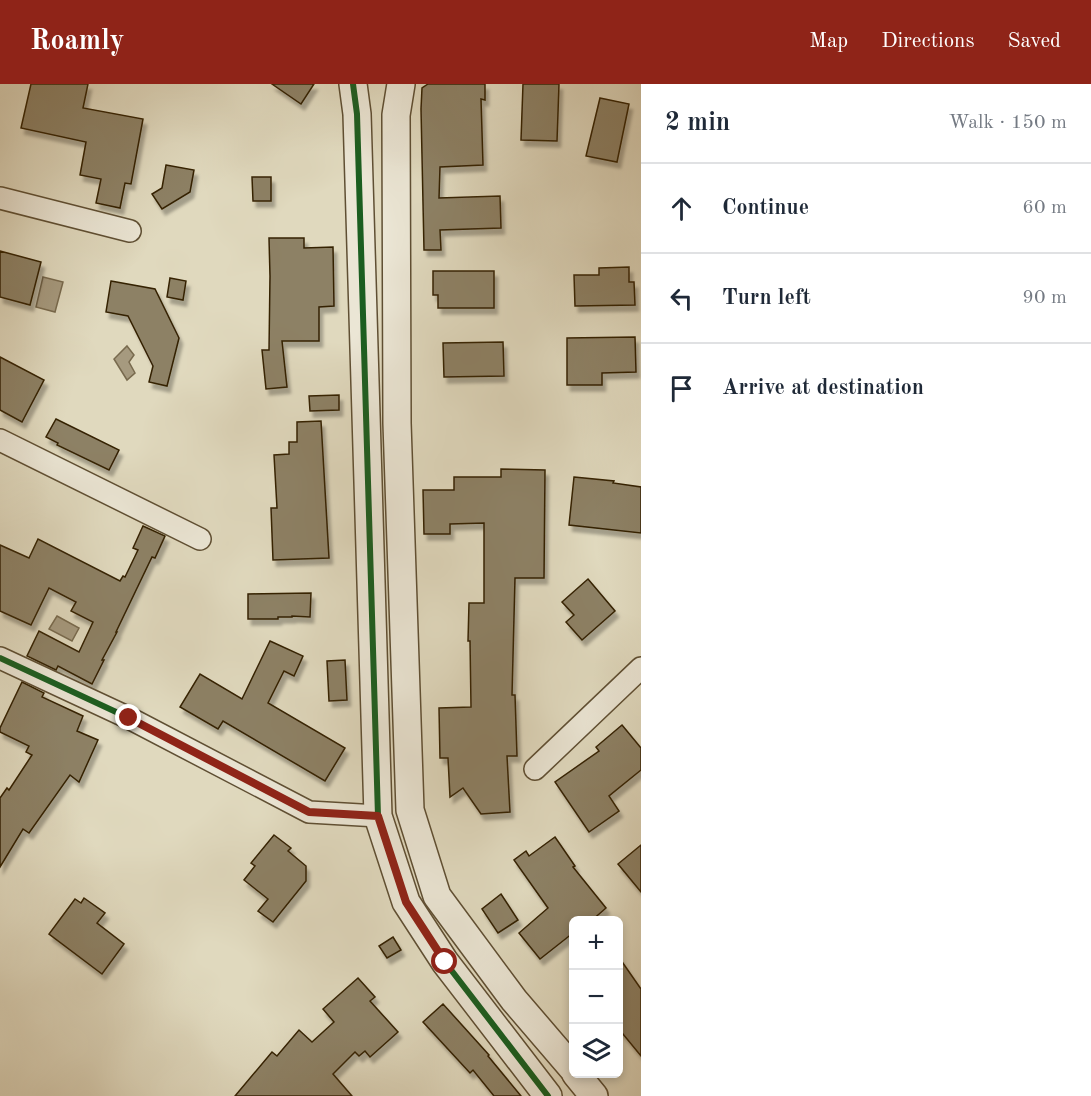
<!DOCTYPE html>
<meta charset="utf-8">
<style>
:root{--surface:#fff;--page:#f6f6f7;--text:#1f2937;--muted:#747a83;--line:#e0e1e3;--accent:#8f2418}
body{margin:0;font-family:"Old Standard TT",serif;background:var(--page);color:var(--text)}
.controls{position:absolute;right:18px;bottom:18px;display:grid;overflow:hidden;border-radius:9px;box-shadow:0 3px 9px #0003}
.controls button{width:54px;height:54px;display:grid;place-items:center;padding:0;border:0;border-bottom:2px solid var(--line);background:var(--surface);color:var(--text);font:30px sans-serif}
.stop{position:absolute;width:18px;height:18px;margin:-14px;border:4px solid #8f2418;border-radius:50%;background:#fff}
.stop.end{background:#8f2418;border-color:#fff;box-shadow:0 2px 6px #0008}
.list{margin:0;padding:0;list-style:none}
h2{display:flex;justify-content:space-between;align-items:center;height:78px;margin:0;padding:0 24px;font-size:26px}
h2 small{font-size:20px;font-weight:400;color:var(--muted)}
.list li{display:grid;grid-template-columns:39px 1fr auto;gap:18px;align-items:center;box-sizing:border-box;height:90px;padding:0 24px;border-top:2px solid var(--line)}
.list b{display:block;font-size:22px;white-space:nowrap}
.list em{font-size:20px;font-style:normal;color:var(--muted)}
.icon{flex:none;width:33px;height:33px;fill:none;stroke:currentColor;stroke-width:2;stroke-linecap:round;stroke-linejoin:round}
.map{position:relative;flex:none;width:641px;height:1012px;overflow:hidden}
header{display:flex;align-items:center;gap:36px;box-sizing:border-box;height:84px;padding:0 30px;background:var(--accent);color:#fff}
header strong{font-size:28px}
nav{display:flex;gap:33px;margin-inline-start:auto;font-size:21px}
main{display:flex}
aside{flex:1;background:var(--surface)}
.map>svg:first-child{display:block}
.water{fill:#a69a7f;stroke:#786a4e;stroke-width:1.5}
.building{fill:#8d8165;stroke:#342105;stroke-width:1.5;filter:url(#shadow)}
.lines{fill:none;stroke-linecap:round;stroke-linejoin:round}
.minor-casing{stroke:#5f4f33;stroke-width:24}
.tertiary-casing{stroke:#5f4f33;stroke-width:30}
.minor{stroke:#ebe6d5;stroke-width:21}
.tertiary{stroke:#ebe6d5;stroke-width:27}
.cycleway-casing{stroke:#ebe6d5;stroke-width:10}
.cycleway{stroke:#1b5e20;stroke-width:6}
.route{stroke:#8f2418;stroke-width:8}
</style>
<header>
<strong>Roamly</strong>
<nav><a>Map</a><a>Directions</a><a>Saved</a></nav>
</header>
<main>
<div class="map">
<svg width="641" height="1012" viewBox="0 0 641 1012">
<defs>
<filter id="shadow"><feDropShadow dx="3.5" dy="6" stdDeviation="1.5" flood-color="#0004"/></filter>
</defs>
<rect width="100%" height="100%" fill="#e0d9be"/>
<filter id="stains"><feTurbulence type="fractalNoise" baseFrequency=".00333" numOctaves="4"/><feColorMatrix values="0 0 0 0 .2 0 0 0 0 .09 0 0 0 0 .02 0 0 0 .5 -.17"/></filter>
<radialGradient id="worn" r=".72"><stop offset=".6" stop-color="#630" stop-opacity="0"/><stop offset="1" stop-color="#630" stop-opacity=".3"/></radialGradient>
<g class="water">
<polygon points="43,193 63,198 55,228 36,223"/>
<polygon points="127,262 134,271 129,278 135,289 127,296 114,275"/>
<polygon points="57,532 79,544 72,557 49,545"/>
</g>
<g class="building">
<polygon points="31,0 88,0 83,24 143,35 131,100 125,99 120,124 96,119 101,95 80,91 86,58 21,44"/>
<polygon points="272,0 314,0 301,20"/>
<polygon points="428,0 485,0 485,16 481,15 483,81 440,83 439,114 500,112 501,144 440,146 441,166 424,166 421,25 422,4"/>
<polygon points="523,0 559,0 557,57 521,56"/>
<polygon points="600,14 629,20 617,78 586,72"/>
<polygon points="166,81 194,86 190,108 162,125 152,110 162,104"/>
<polygon points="252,93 271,93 271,117 253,117"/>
<polygon points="269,154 304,154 304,164 333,163 334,222 319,223 319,257 282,257 287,303 266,305 262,266 269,266 270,192"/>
<polygon points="0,167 41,178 30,221 0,213"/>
<polygon points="629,183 629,198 634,198 635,221 575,222 574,191 599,191 599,184"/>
<polygon points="433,187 494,187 494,224 438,224 438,211 433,211"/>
<polygon points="170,194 186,197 183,216 167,213"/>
<polygon points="111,197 155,205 179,254 167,302 149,298 153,282 128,232 106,228"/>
<polygon points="635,253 636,288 602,289 602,301 567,301 567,254"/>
<polygon points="503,258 504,292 444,293 443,259"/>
<polygon points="0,273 44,296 22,338 0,326"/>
<polygon points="339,311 339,326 310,327 309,312"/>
<polygon points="56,335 119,366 109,386 57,361 58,359 46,353"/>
<polygon points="321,337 329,474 273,476 271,424 277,424 274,371 289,370 289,358 297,358 297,338"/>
<polygon points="501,385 545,386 544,494 515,494 512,611 515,611 517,672 507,672 510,728 481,730 463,704 450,713 448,674 440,674 439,624 471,623 470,557 468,557 469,519 484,519 484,439 450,440 450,450 424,450 423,406 454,406 454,393 501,393"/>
<polygon points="574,393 614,397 613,399 641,403 641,449 569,441"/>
<polygon points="143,442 165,452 155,474 152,473 116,548 117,548 102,576 104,576 92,600 58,582 56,586 27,572 39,547 79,568 93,538 71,527 76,518 49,504 31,541 0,527 0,461 29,474 38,455 120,497 123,492 125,493 138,466 133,464"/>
<polygon points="588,495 615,527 582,556 566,538 574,531 562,518"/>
<polygon points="311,509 310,533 292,532 292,533 278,533 278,535 248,535 248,510"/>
<polygon points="270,557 303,572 294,592 284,587 268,619 345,664 325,697 223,637 218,645 180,623 200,590 242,615"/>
<polygon points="345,576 347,616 329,617 327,577"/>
<polygon points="22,598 44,609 42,613 83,632 77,647 98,656 79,698 70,691 29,749 23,745 0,783 0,714 7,704 9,706 32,671 26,668 29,662 0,648 0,644"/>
<polygon points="622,641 641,664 641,686 609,712 619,727 589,748 555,698 599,667 596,663"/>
<polygon points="274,751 291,764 288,767 306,782 306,797 273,838 258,827 268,815 244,796 255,782 251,779"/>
<polygon points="555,753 575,782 573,783 606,824 591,837 573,837 573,849 540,875 519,849 548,824 514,776 526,767 529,772"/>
<polygon points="641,761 641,808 618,780"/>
<polygon points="501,810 518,836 498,849 482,825"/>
<polygon points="84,814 105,829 97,839 124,860 102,890 49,850 75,815 81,819"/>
<polygon points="393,853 401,866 387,874 379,862"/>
<polygon points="618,872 641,905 641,972 618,944"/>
<polygon points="358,894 375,913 370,917 398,948 370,973 365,967 359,972 355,968 333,990 352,1012 235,1012 272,968 277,972 299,946 312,958 334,938 323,925"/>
<polygon points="443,920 489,971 488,972 521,1012 494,1012 473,986 470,989 423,938"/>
</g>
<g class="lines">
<defs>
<g id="minor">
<polyline points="0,114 130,147"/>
<polyline points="0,356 200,455"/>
<polyline points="0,574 129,634 309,728 378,732"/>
<polyline points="535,685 641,584"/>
</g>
<g id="tertiary">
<polyline points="353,0 357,30 378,732 406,818 445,878 548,1012"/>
<polyline points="401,0 396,31 397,339 410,726 437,812 514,916 574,986"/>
<polyline points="576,990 594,1012"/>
</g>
</defs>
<use href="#minor" class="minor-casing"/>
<use href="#tertiary" class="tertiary-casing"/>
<use href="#minor" class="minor"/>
<use href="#tertiary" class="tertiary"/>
<defs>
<g id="cycleway">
<polyline points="353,0 357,30 378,732 406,818 445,878 548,1012"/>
<polyline points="0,574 129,634 309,728 378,732"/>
</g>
</defs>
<use href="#cycleway" class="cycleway-casing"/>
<use href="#cycleway" class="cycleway"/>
</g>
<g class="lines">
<polyline class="route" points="129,634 309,728 378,732 406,818 445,878"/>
</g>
<rect width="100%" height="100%" filter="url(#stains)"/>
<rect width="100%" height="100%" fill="url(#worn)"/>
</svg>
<div class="controls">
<button>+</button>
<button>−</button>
<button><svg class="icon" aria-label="layers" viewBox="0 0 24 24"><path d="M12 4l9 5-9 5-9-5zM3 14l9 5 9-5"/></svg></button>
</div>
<div class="stop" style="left:445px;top:878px"></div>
<div class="stop end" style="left:129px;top:634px"></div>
</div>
<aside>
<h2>2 min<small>Walk · 150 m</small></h2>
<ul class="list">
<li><svg class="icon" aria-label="ahead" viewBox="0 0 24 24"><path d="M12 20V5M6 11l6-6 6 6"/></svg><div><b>Continue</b></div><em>60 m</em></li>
<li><svg class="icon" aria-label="left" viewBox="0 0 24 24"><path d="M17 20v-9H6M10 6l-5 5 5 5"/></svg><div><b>Turn left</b></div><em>90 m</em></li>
<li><svg class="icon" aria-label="arrive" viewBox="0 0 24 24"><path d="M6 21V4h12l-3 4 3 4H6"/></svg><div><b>Arrive at destination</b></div></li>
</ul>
</aside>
</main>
